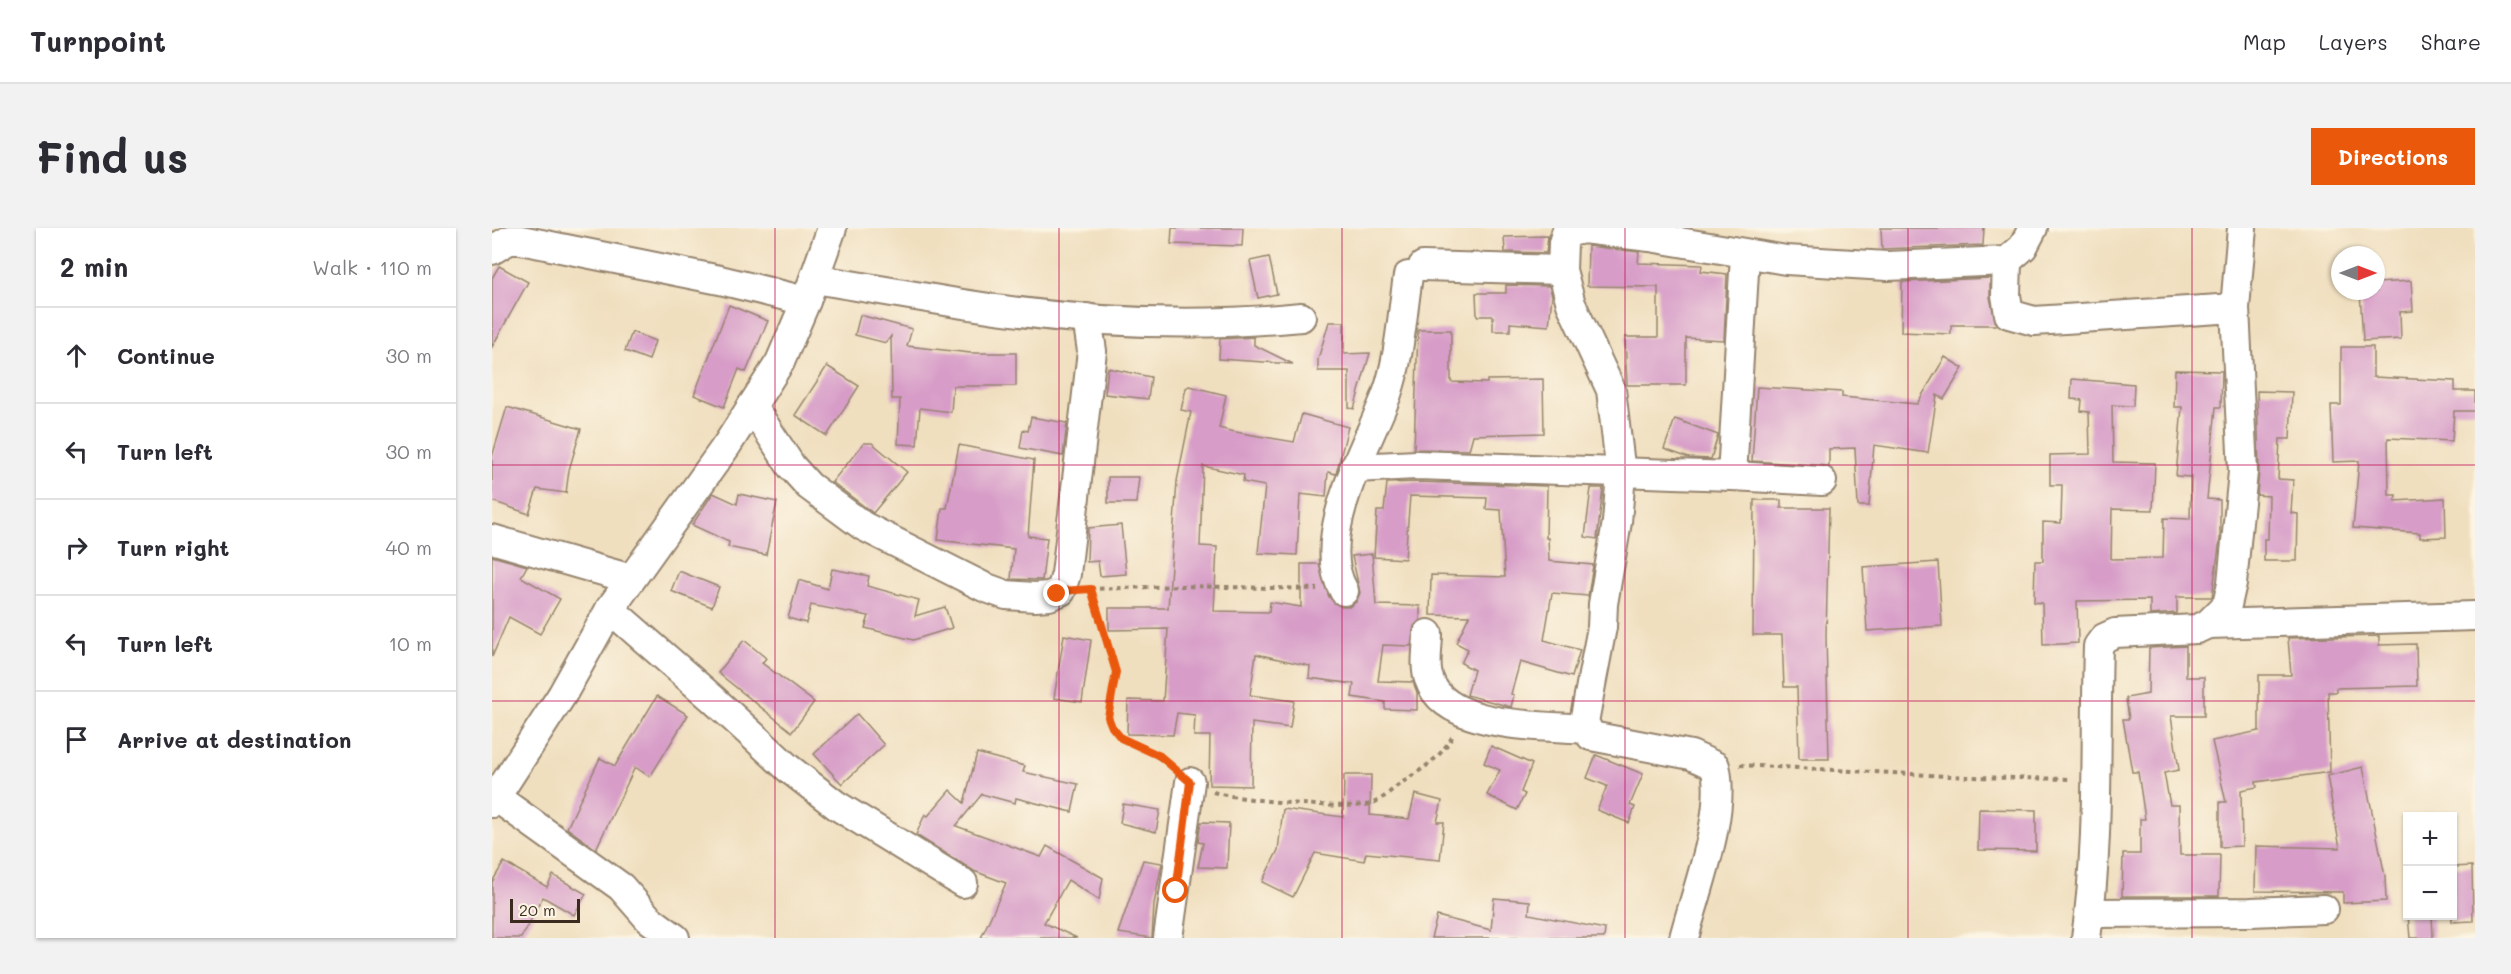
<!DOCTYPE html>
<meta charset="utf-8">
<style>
:root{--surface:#fff;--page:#f2f2f3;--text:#2b2b33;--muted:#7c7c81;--line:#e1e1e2;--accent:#ea580c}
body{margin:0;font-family:Mali,sans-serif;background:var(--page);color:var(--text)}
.controls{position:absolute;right:18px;bottom:18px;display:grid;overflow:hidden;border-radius:0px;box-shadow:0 2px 4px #0004}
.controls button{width:54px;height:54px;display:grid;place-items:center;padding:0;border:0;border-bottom:2px solid var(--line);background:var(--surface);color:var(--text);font:30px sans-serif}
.compass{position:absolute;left:1839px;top:18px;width:54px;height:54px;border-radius:50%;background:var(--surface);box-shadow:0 2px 4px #0004;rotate:90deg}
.scale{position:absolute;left:18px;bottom:15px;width:70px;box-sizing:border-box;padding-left:6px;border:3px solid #3b2a1e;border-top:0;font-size:16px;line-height:21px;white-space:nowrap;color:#3b2a1e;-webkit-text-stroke:4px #fcf5e5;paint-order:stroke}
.stop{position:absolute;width:18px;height:18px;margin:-14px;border:4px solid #ea580c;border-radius:50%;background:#fff}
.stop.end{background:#ea580c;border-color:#fff;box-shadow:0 2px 6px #0008}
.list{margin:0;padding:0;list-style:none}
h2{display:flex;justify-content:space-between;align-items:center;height:78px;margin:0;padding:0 24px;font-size:26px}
h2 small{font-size:20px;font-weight:400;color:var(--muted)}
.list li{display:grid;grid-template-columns:39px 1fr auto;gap:18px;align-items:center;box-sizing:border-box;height:96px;padding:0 24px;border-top:2px solid var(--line)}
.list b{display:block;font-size:22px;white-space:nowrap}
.list em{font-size:20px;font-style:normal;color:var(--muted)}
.icon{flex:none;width:33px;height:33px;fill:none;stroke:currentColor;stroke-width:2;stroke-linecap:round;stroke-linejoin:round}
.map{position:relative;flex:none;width:1983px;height:710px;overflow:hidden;border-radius:0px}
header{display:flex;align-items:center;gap:36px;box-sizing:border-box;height:84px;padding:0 30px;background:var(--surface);border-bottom:2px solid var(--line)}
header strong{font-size:28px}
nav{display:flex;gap:33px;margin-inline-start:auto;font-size:21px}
.intro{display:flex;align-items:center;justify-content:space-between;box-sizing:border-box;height:144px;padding:0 36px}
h1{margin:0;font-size:42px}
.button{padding:15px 27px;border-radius:0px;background:var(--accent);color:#fff;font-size:21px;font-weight:700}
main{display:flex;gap:36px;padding:0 36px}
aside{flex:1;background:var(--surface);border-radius:0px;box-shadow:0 2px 4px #0004}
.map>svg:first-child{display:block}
.building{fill:#d79cc8}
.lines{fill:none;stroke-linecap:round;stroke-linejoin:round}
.minor-casing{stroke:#96846e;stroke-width:32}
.path{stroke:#96846e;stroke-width:4;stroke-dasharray:4.5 4.5;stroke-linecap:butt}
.minor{stroke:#fff;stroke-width:28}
.route{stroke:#ea580c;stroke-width:8}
.grid{fill:none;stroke:#c2185b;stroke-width:1.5;stroke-opacity:0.55}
</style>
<header>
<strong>Turnpoint</strong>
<nav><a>Map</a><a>Layers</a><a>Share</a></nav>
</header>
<div class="intro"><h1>Find us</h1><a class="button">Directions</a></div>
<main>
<aside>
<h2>2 min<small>Walk · 110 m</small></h2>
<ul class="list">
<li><svg class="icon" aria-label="ahead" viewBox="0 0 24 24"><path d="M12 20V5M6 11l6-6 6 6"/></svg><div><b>Continue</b></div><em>30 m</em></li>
<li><svg class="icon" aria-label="left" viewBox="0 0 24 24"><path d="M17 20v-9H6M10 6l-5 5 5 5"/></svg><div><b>Turn left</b></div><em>30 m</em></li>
<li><svg class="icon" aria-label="right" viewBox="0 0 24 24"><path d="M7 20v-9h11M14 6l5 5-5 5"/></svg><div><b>Turn right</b></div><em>40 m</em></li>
<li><svg class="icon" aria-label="left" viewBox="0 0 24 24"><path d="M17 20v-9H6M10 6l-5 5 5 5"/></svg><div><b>Turn left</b></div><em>10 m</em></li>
<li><svg class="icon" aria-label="arrive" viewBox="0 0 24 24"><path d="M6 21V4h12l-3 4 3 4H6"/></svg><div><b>Arrive at destination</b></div></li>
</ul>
</aside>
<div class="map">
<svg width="1983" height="710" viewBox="0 0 1983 710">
<rect width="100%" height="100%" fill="#fcf5e5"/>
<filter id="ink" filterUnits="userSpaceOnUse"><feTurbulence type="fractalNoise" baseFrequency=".0167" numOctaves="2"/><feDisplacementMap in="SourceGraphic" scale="12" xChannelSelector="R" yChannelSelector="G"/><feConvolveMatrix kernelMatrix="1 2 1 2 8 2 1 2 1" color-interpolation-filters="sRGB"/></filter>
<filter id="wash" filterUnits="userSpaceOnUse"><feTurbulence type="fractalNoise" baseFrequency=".008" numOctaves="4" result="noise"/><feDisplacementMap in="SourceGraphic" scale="24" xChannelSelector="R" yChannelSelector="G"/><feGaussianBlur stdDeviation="1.35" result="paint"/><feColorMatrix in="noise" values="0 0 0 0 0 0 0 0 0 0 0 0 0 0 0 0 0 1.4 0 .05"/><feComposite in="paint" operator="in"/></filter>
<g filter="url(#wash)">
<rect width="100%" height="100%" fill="#f0dfbf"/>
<g id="blocks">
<g class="building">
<polygon points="680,0 751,0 750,18 679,16"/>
<polygon points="1389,0 1492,0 1491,17 1390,21"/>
<polygon points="1056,8 1054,25 1013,24 1012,9"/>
<polygon points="1096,18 1147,24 1146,35 1210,37 1209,43 1235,46 1232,112 1194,110 1194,157 1135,157 1133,109 1166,109 1166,59 1095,58"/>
<polygon points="777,29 785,66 766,70 758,33"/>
<polygon points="7,38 36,54 0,119 0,50"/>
<polygon points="1498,50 1498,69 1504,97 1459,97 1459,106 1409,104 1410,54"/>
<polygon points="1919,53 1921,83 1908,84 1909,111 1871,113 1868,63 1884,63 1884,55"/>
<polygon points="1014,57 1057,58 1060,67 1057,98 1018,95 1018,103 1001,103 1001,88 985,88 984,65 1014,65"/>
<polygon points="237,77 276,93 254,144 247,141 232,179 202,167"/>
<polygon points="368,87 420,101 415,118 479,125 524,125 524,158 461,158 459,184 428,180 425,217 406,216 408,171 400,171 399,108 394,115 363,107"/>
<polygon points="837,94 852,94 852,126 878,125 862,181 857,180 857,143 826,143 826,131"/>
<polygon points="926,102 959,102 959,154 995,155 995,152 1051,151 1052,205 981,207 977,222 922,221"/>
<polygon points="140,104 163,113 157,132 133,123"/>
<polygon points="762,109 762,117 801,136 727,131 728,111"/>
<polygon points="1849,119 1881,119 1881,149 1963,153 1963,163 1983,163 1983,183 1962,183 1960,213 1896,210 1897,267 1904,267 1903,273 1953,270 1954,309 1928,310 1928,305 1861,300 1867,233 1841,234 1839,177 1849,177"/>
<polygon points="1453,129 1471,140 1452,171 1445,167 1436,225 1382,217 1377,278 1366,278 1363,220 1337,221 1337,238 1260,233 1265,159 1350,164 1350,169 1425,176"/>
<polygon points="335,138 367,158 335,208 303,187"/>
<polygon points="616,140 659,149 656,171 613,166"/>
<polygon points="1683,142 1730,143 1729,179 1724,179 1715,271 1728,272 1728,311 1720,369 1685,369 1685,385 1658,387 1658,372 1585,373 1586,415 1551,417 1550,375 1542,374 1543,333 1551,333 1551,294 1569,295 1570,257 1558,257 1558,227 1598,226 1597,184 1589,183 1590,172 1579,171 1580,151 1642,156 1641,178 1620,177 1621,234 1663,235 1661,282 1620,281 1619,331 1671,330 1672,290 1698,291 1699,249 1684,248 1690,179 1682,179"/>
<polygon points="697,158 734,167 727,200 738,203 802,214 810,186 856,199 844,246 836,244 834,269 808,266 805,327 766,325 773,258 751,254 752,247 711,238 708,318 725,319 722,383 777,384 778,374 809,379 809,336 827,336 837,369 849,379 857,379 864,374 868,365 860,328 880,326 884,377 928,378 928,392 922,398 919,418 891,417 886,453 921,454 925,464 925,482 893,481 893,474 860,469 862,456 817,450 818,438 764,426 758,467 802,473 798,500 760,495 759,558 717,557 718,508 702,508 703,487 685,485 681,507 635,506 636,472 671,473 676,401 617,402 617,380 676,380 685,253 699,184 689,182 694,160"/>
<polygon points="1765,163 1800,164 1798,211 1788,211 1786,251 1801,252 1799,285 1806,286 1805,333 1772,333 1772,311 1776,311 1777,268 1765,267 1767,243"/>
<polygon points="15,179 89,201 77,242 74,265 45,261 37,286 0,273 0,229"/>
<polygon points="539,189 575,195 571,228 528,220 531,202 536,203"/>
<polygon points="1183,191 1226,207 1219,231 1197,230 1172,221"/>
<polygon points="372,215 380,215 415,244 381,285 340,254"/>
<polygon points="467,217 542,232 536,308 555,310 550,352 519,351 522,321 446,312 450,280 455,280"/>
<polygon points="616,249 647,249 644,275 616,275"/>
<polygon points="925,254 1055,258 1054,310 1056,310 1057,333 1101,337 1096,368 1060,365 1052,412 1088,422 1080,449 1028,434 1019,466 1022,467 1019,479 975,467 982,442 969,435 976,421 964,415 977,388 938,387 939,347 1013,349 1009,282 994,281 995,270 918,268 913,331 882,329 885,283 892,283 895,255"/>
<polygon points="1099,260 1111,260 1105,311 1093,309"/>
<polygon points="221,265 245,276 247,266 285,274 274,327 236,319 237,314 200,297"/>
<polygon points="1262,272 1289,272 1289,280 1337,280 1334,408 1337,531 1307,531 1305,459 1292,459 1290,407 1261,407"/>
<polygon points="629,297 634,346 608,348 606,333 595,334 596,300"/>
<polygon points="0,328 35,338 29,349 68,371 48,406 17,389 0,429"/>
<polygon points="1446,334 1450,398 1375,403 1371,339"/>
<polygon points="340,341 377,348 375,358 427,372 423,388 453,379 460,400 421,412 373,400 377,388 319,377 314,395 296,390 307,352 336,361"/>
<polygon points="187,343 227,359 220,379 179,363"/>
<polygon points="572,407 599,412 590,474 562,470"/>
<polygon points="1887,408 1887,417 1924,416 1925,458 1844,460 1844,464 1836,464 1838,544 1764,554 1765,559 1749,562 1750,618 1728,619 1728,574 1734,574 1720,513 1767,503 1767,447 1799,447 1796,410"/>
<polygon points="252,412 274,430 270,435 322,474 300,504 226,445"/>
<polygon points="1694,418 1694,449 1712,449 1712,488 1679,488 1687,542 1672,545 1678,577 1687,577 1688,627 1728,627 1727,668 1630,668 1631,626 1648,626 1648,591 1653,591 1646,544 1640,544 1631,491 1637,491 1634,470 1656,466 1657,420"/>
<polygon points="165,468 196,487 158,549 143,539 104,621 75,600 108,530 123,538"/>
<polygon points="365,486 392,517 350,556 322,526"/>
<polygon points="999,518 1040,536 1029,564 1033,566 1025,582 995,567 1008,542 992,535"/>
<polygon points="485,525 533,538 531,544 586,556 580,584 524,570 523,575 490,566 464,598 549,629 555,618 611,650 607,672 576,652 552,695 585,710 489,710 514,655 482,643 424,607 433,586 436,588 458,562 472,575"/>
<polygon points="1104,527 1151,546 1138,577 1143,579 1137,595 1105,582 1115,558 1095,550"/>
<polygon points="1871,539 1893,648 1894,673 1851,675 1851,664 1763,663 1764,618 1848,620 1835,548"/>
<polygon points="852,547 879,547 878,587 917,591 923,566 950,573 945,594 952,594 948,632 874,625 872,633 823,625 801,669 770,654 786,622 791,581 851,589"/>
<polygon points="631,576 668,582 664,604 628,595"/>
<polygon points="1487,581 1544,582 1544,623 1486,622"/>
<polygon points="709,594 737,595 735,640 706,639 711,615 706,614"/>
<polygon points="651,632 670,635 662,676 660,710 626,705"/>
<polygon points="12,634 55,659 61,647 94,666 82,687 51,669 29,710 0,710 0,654"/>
<polygon points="1980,638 1981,693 1960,694 1960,639"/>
<polygon points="1002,670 1038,673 1037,686 1113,701 1112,710 939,710 945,688 999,702"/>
<polygon points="1916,687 1940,687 1941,710 1918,710"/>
</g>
</g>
</g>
<g filter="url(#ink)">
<use href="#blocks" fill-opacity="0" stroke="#96846e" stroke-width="1.5"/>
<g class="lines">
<defs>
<g id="minor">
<polyline points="0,22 17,12 29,12 228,52 314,73"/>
<polyline points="1515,33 1514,67 1517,86 1542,93 1743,80"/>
<polyline points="931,38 1070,42"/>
<path d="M322 51C372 59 422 68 471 76 582 94 698 100 809 89"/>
<polyline points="260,178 299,238 317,258 371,298 492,359 514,367 543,369 557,368 569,363 574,346 600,123 595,90"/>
<polyline points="862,240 925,237 1240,248 1253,27"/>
<polyline points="1240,248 1330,253"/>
<polyline points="0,311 139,351"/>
<path d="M852 363C820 310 876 217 895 166 908 129 910 87 916 48"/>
<polyline points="118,381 221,471 296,540 344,577 471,655"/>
<polyline points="1716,396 1983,388"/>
<path d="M936 406C936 419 932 439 937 451 953 501 1049 497 1094 501"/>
<polyline points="5,570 129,659 157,691 183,710"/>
<polyline points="0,575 70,467 118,381 235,217 288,134 314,73 340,0"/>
<polyline points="1598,685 1759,684 1832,681"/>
<polyline points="676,710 698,554"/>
<path d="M1192 710C1204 663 1235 584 1223 538L1199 527 1099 508 1092 494 1110 399 1111 376 1125 294 1129 246 1119 162 1079 76 1070 42 1071 15 1074 5 1091 1 1158 9 1294 32 1395 38 1515 33 1531 19 1541 0"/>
<path d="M1594 710C1608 614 1603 515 1606 418L1612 410 1623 405 1705 401 1716 396 1735 377 1740 355 1751 244 1743 80 1750 0"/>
</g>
</defs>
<use href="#minor" class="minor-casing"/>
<g class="path">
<polyline points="598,361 691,358 825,361"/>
<polyline points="599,361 624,444 616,489 629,510 650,518 680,539"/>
<polyline points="1248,537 1476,549 1579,551"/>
<path d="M721 564C746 572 855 582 878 576 889 573 896 565 905 558 930 540 945 535 962 506"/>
</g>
<use href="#minor" class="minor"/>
</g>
</g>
<g class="lines" filter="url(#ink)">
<polyline class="route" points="565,366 569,363 599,361 624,444 616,489 620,499 629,510 668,528 698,554 684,663"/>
</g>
<path class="grid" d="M283 0V710M567 0V710M850 0V710M1133 0V710M1416 0V710M1700 0V710M0 237H1983M0 473H1983"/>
</svg>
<div class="controls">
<button>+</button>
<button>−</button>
</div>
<svg class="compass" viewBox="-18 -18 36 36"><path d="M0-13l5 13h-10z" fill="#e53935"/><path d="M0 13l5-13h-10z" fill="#7c7c81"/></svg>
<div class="scale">20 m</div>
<div class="stop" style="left:684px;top:663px"></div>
<div class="stop end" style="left:565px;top:366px"></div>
</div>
</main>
